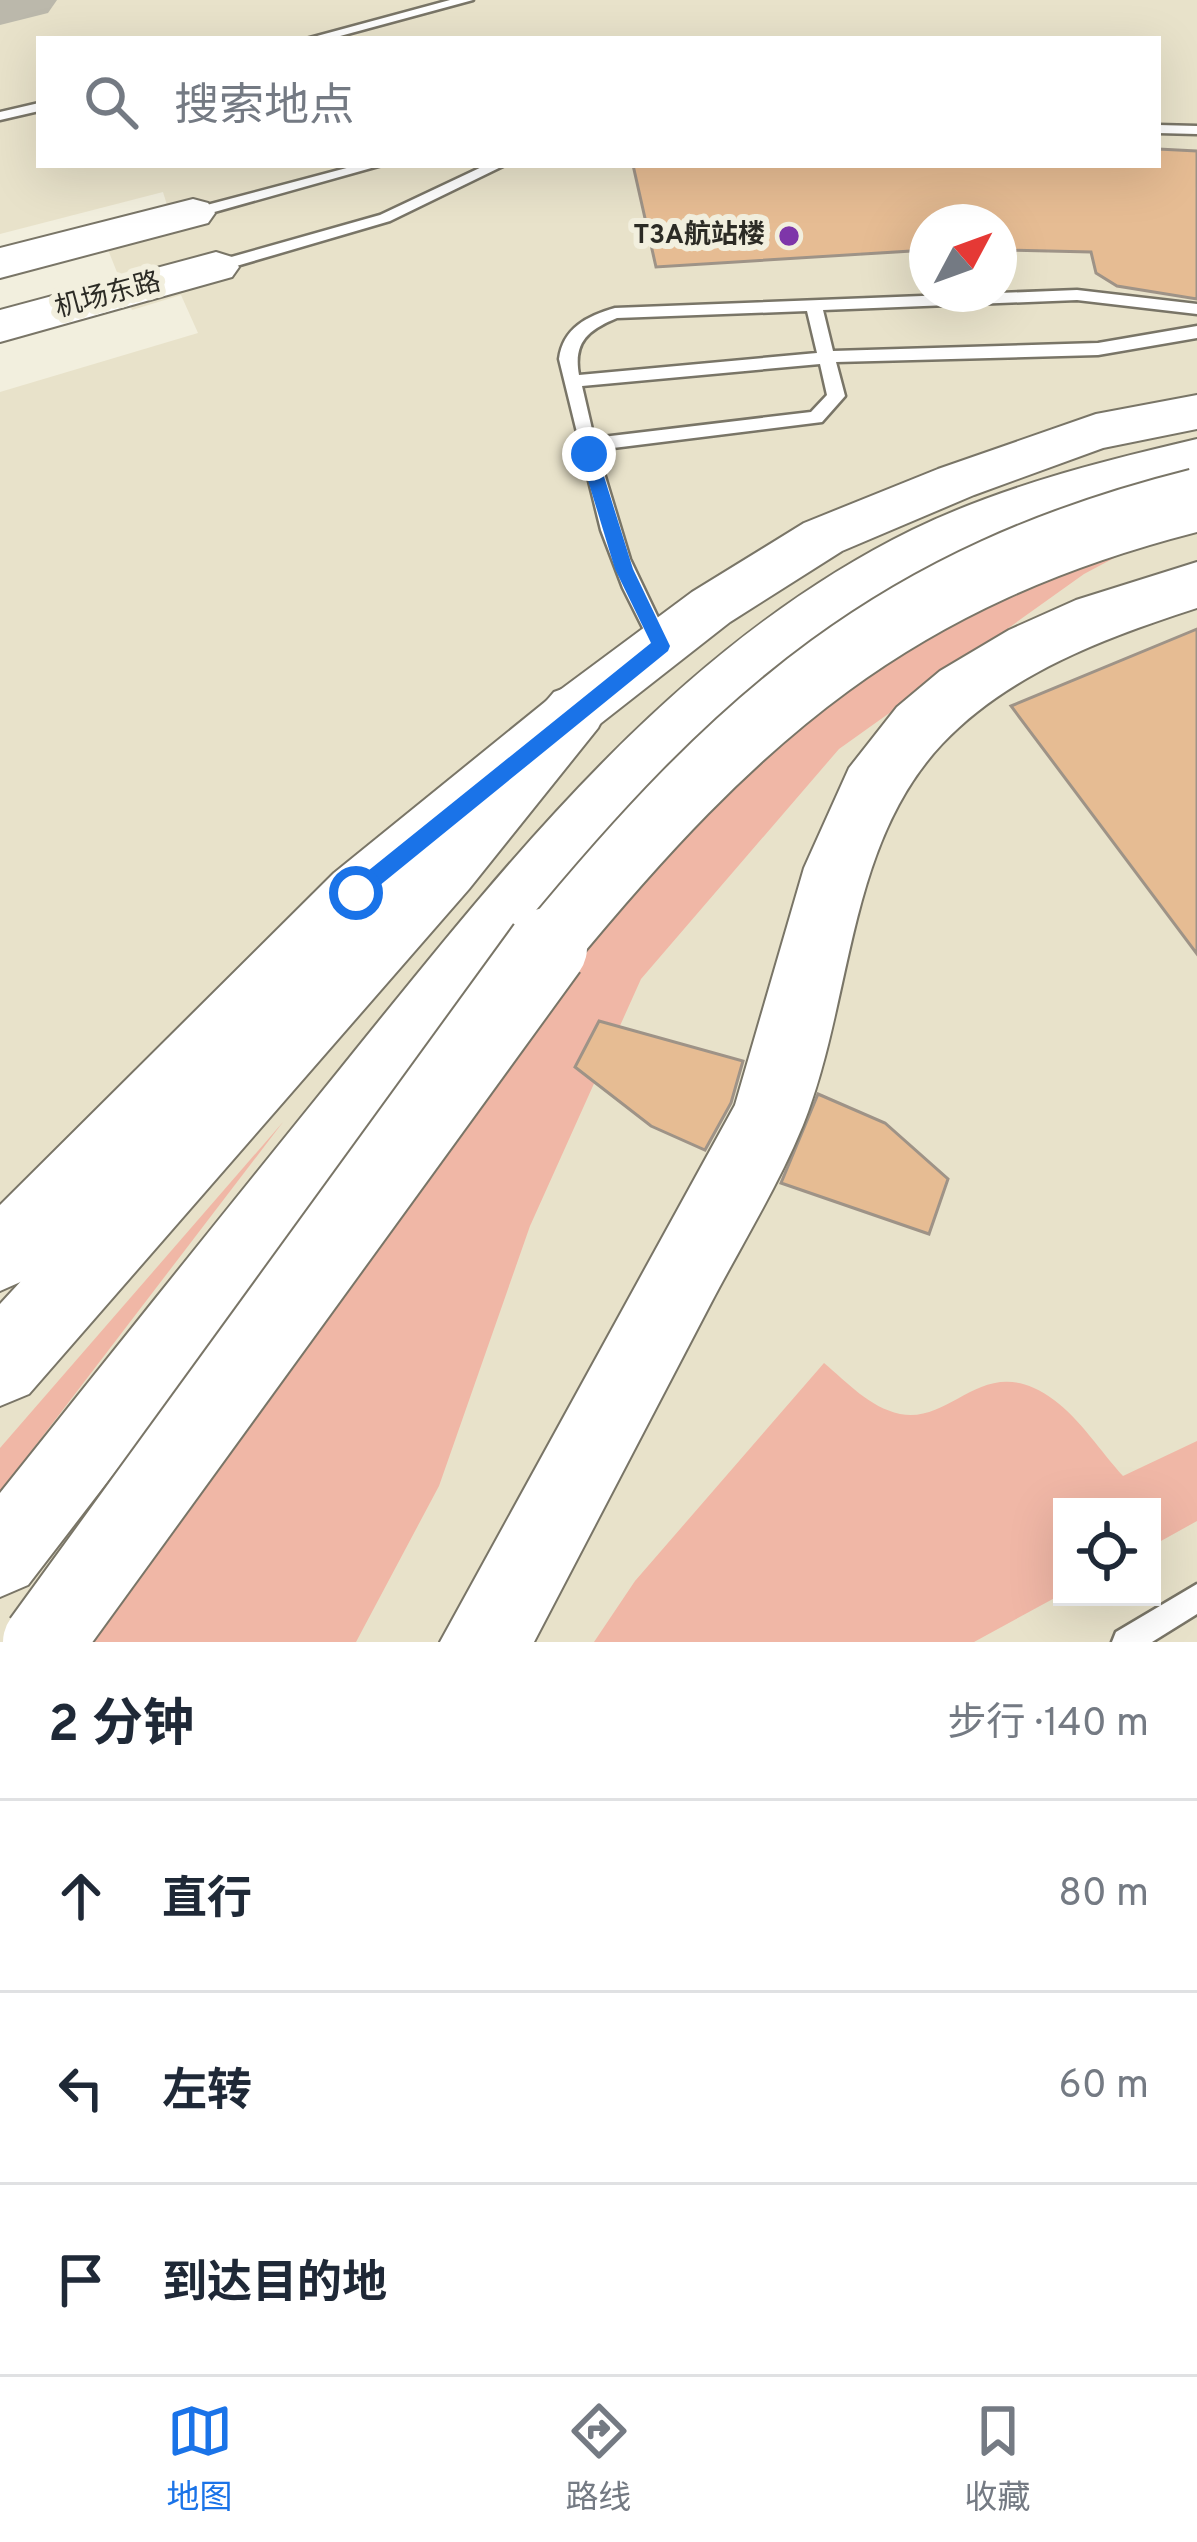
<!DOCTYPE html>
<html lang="zh">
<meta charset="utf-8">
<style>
:root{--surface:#fff;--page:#f6f6f7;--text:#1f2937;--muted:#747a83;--line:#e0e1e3;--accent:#1a73e8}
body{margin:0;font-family:Overpass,"Noto Sans SC",sans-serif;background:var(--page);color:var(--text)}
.controls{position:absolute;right:36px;bottom:36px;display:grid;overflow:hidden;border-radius:0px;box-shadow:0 12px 48px #0002}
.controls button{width:108px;height:108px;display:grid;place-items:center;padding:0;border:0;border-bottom:3px solid var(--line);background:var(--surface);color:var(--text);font:60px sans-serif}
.compass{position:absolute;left:909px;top:204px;width:108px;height:108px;border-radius:50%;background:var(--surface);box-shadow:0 12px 48px #0002;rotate:49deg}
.stop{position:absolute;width:36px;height:36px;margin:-27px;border:9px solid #1a73e8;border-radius:50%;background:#fff}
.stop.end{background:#1a73e8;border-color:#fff;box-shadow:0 3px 12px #0008}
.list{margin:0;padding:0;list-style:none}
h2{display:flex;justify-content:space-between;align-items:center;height:156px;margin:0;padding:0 48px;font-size:51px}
h2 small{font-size:39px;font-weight:400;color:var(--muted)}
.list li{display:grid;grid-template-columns:78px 1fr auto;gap:36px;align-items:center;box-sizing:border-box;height:192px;padding:0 48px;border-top:3px solid var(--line)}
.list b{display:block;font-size:45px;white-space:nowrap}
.list em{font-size:39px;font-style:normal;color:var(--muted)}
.icon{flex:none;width:66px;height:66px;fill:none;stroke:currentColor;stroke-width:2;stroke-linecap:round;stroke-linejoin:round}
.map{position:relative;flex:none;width:1197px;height:1642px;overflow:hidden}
.search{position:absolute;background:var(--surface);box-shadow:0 12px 48px #0002;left:36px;right:36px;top:36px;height:132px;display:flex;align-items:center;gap:30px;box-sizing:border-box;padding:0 42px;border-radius:0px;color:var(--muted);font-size:45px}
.sheet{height:732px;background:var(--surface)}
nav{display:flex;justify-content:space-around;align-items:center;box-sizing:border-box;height:168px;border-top:3px solid var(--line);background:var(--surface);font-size:33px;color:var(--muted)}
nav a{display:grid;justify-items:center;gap:6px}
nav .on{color:var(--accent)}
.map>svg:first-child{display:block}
.built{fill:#e8e2ca;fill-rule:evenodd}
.green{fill:#f0b7a6}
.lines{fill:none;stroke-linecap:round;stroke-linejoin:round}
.taxiway{fill:#bbb8ab;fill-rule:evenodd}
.building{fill:#e6bc93;stroke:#9e9387;stroke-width:3}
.lane-casing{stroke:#797567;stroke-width:5}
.secondary-casing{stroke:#797567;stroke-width:4}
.highway-casing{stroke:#797567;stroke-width:4}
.lane{fill:#fff;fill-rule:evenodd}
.secondary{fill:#fff;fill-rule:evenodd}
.highway{fill:#fff;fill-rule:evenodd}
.highway-bridge-far1-casing{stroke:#797567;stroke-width:66;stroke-linecap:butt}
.highway-bridge-casing{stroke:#797567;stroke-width:84;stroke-linecap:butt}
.highway-bridge-far1{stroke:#fff;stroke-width:62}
.highway-bridge{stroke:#fff;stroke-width:80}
.route{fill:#1a73e8}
.poi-dot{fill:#7e36a9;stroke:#f2efde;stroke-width:4.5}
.labels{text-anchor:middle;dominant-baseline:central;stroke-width:12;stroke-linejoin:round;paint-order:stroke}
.far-poi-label{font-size:27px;font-weight:bold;fill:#2c2b25;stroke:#f2efde;text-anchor:end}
.far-street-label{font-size:27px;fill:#2c2b25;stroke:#f2efde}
</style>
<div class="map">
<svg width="1197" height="1642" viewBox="0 0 1197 1642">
<rect width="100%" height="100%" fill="#f2efde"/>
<path class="built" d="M0 0H1197V1642H0V392L198 333 181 295 132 310 97 222 167 205 163 192 0 234ZM39 39H1158V165H39ZM927 222H999V294H927ZM1062 1507H1152V1597H1062Z"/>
<g class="green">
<polygon points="1148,540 1084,574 839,749 641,979 530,1226 439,1486 356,1642 83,1642 563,973 655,861 826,696 934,622"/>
<polygon points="283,1122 0,1492 0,1448"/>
<path d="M824 1363C848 1383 869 1407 900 1414 954 1425 984 1348 1054 1400 1080 1419 1101 1452 1123 1476L1197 1441V1521L1152 1546V1507H1062V1594L974 1642H594L635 1581Z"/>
</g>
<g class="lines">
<polygon class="taxiway" points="0,0 57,0 48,13 0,25"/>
</g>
<g class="building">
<polygon points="1158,149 1197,151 1197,299 1117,286 1096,273 1091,252 999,250 999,222 927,222 927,250 656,267 633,165 1158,165"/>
<polygon points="1197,629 1197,954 1011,706"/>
<polygon points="599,1021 743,1061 731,1103 705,1150 651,1126 575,1067"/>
<polygon points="818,1094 885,1123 948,1179 929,1234 781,1183"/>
</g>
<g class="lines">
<defs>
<g id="lane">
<polygon points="450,0 473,0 329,39 306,39"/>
<polygon points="39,103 39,111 0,120 0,112"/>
<polygon points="1158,125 1197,126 1197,134 1158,133"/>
<polygon points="358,165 382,165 193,218 185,213 188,210"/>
<polygon points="486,165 505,165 390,221 216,272 208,267 210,263 380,215"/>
<path d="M1077 290 1197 304V314L1077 300 823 310 833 351 1098 343 1197 326V338L1098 355 836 362 845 396 822 422 597 450 630 559 671 645 661 653 654 650 623 588 601 530 559 359C563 328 587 316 615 308ZM807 311 817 353 579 375C573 342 588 330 617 318ZM820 364 827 395 811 412 594 438 582 386Z"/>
<polygon points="1197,1584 1197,1614 1152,1642 1112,1642 1116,1632"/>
</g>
<g id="secondary">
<polygon points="193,199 208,203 215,213 208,223 0,278 0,248"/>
<polygon points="216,252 232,257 239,267 232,277 0,342 0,310"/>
<polygon points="1197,395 1197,429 1103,448 974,495 842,551 730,622 596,727 378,913 25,1280 0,1291 0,1205 334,873 556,693 692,592 804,523 938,469 1096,414"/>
<path d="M1197 439V475C1153 486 1106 493 1064 510 841 596 702 732 548 909L28 1585 0 1597V1493C113 1351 227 1209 341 1068 504 866 674 647 912 530 1003 486 1099 462 1197 439Z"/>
</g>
<g id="highway">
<path d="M1197 562V608C1107 637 1009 673 942 744 846 846 853 1000 803 1125 778 1186 742 1244 711 1303 652 1416 593 1529 534 1642H440L735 1105 804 868 849 768 897 707 940 671 1009 630 1076 600Z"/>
<polygon points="576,684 598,692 607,710 598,728 469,889 29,1394 0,1406 0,1304 421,847 554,692"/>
</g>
</defs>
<use href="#lane" class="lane-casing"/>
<use href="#secondary" class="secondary-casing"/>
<use href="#highway" class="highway-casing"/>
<use href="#lane" class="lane"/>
<use href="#secondary" class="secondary"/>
<use href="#highway" class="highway"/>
<defs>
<path id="highway-bridge-far1" d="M545 951C738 716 894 576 1197 500"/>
<polyline id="highway-bridge" points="43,1642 547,948"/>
</defs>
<use href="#highway-bridge-far1" class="highway-bridge-far1-casing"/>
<use href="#highway-bridge" class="highway-bridge-casing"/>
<use href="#highway-bridge-far1" class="highway-bridge-far1"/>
<use href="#highway-bridge" class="highway-bridge"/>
</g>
<polygon class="route" points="589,448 597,454 633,569 670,646 668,651 363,899 348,899 348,887 651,643 615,569 580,454"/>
<circle class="poi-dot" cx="789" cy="236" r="12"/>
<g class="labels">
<g class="far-poi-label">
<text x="765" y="236">T3A航站楼</text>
</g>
<g class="far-street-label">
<text transform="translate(108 296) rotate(-15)">机场东路</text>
</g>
</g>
</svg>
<div class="controls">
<button><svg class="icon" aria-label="locate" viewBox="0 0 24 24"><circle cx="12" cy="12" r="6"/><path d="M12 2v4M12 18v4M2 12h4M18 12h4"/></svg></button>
</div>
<svg class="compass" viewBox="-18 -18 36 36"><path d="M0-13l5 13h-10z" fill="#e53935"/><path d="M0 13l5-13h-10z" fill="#747a83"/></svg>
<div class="stop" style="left:356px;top:893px"></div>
<div class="stop end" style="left:589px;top:454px"></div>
<div class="search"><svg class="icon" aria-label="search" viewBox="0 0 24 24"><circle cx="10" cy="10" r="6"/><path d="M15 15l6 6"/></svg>搜索地点</div>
</div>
<section class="sheet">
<h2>2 分钟<small>步行 · 140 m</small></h2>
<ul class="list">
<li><svg class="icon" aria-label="ahead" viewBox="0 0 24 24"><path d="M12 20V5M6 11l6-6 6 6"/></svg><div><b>直行</b></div><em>80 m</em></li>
<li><svg class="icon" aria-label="left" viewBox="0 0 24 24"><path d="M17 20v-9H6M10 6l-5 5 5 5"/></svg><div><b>左转</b></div><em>60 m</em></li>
<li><svg class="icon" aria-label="arrive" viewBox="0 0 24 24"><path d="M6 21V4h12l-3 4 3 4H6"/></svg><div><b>到达目的地</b></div></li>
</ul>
</section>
<nav>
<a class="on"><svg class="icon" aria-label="map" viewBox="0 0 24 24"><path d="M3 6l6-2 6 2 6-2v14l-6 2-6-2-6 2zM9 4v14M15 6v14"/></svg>地图</a>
<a><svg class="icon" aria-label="directions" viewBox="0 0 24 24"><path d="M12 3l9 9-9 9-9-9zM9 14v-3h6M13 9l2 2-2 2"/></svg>路线</a>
<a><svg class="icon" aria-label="saved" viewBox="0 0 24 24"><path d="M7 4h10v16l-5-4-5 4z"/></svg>收藏</a>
</nav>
